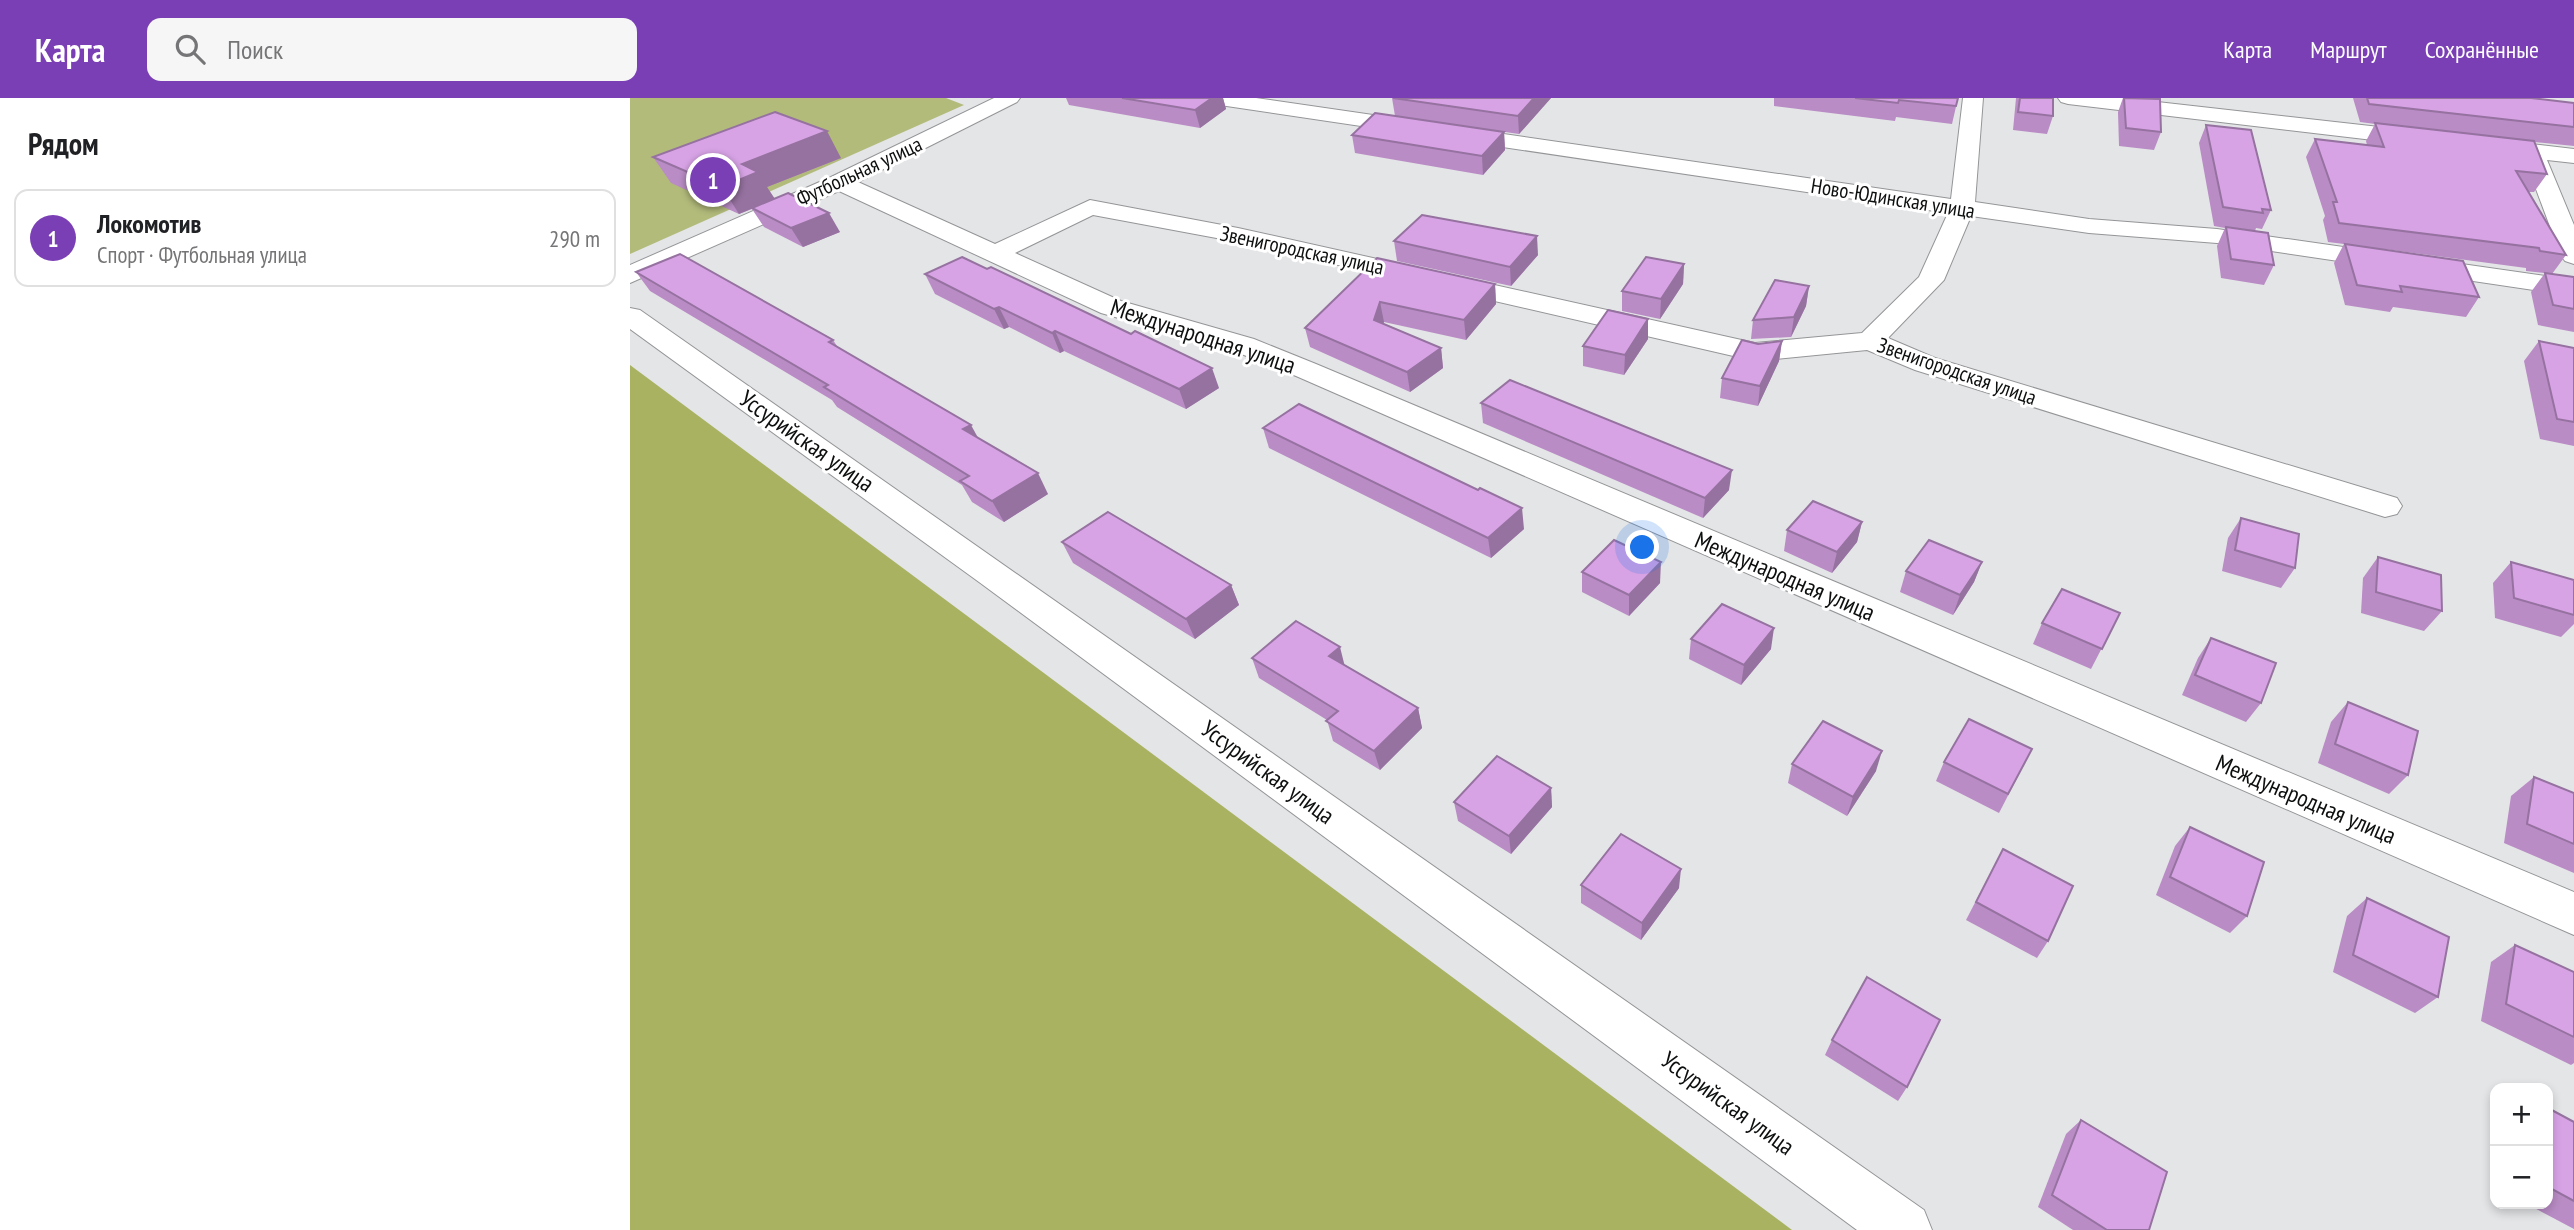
<!DOCTYPE html>
<html lang="ru">
<meta charset="utf-8">
<style>
:root{--surface:#fff;--page:#f6f6f6;--text:#202124;--muted:#757577;--line:#e0e0e0;--accent:#7a3fb5}
body{margin:0;font-family:"PT Sans Narrow",sans-serif;background:var(--page);color:var(--text)}
.controls{position:absolute;right:21px;bottom:21px;display:grid;overflow:hidden;border-radius:14px;box-shadow:0 4px 10px #0003}
.controls button{width:63px;height:63px;display:grid;place-items:center;padding:0;border:0;border-bottom:2px solid var(--line);background:var(--surface);color:var(--text);font:35px sans-serif}
.you{position:absolute;left:1013px;top:450px;width:24px;height:24px;margin:-18px;border:5px solid #fff;border-radius:50%;background:#1a73e8;box-shadow:0 0 0 10px #1a73e833}
.badge{display:grid;place-items:center;width:46px;height:46px;border-radius:50%;background:var(--accent);color:#fff;font-size:23px;font-weight:700}
.pin{position:absolute;translate:-50% -50%;border:4px solid #fff;box-shadow:0 2px 7px #0006}
.list{margin:0;padding:0;list-style:none}
h2{display:flex;justify-content:space-between;align-items:center;height:91px;margin:0;padding:0 28px;font-size:30px}
h2 small{font-size:23px;font-weight:400;color:var(--muted)}
.list li{display:grid;grid-template-columns:46px 1fr auto;gap:21px;align-items:center;box-sizing:border-box;height:98px;margin:0 14px 14px;padding:0 14px;border:2px solid var(--line);border-radius:14px}
.list b{display:block;font-size:26px;white-space:nowrap}
.list p{margin:0;font-size:23px;white-space:nowrap;color:var(--muted)}
.list em{font-size:23px;font-style:normal;color:var(--muted)}
.icon{flex:none;width:38px;height:38px;fill:none;stroke:currentColor;stroke-width:2;stroke-linecap:round;stroke-linejoin:round}
.map{position:relative;flex:none;width:1944px;height:1132px;overflow:hidden}
header{display:flex;align-items:center;gap:42px;box-sizing:border-box;height:98px;padding:0 35px;background:var(--accent);color:#fff}
header strong{font-size:33px}
nav{display:flex;gap:38px;margin-inline-start:auto;font-size:24px}
.search{width:490px;height:63px;background:var(--page);display:flex;align-items:center;gap:18px;box-sizing:border-box;padding:0 24px;border-radius:14px;color:var(--muted);font-size:26px}
main{display:flex}
aside{flex:1;background:var(--surface)}
.map>svg:first-child{display:block}
.green{fill:#b3bb7b}
.forest{fill:#a9b260}
.lines{fill:none;stroke-linecap:round;stroke-linejoin:round}
.minor-casing{stroke:#949597;stroke-width:2}
.minor{fill:#fff;fill-rule:evenodd}
.wall{fill:#b98cc5}
.shaded-wall{fill:#9672a0}
.building{fill:#d7a3e5;stroke:#9672a0;stroke-width:2}
.labels{text-anchor:middle;dominant-baseline:central;stroke-width:6;stroke-linejoin:round;paint-order:stroke}
.far-street-label{font-size:21px;fill:#0d0e0e;stroke:#fff}
.street-label{font-size:24px;fill:#0d0e0e;stroke:#fff}
</style>
<header>
<strong>Карта</strong>
<div class="search"><svg class="icon" aria-label="search" viewBox="0 0 24 24"><circle cx="10" cy="10" r="6"/><path d="M15 15l6 6"/></svg>Поиск</div>
<nav><a>Карта</a><a>Маршрут</a><a>Сохранённые</a></nav>
</header>
<main>
<aside>
<h2>Рядом<small></small></h2>
<ul class="list">
<li><span class="badge">1</span><div><b>Локомотив</b><p>Спорт · Футбольная улица</p></div><em>290 m</em></li>
</ul>
</aside>
<div class="map">
<svg width="1944" height="1132" viewBox="0 0 1944 1132">
<rect width="100%" height="100%" fill="#e4e5e7"/>
<polygon class="green" points="0,0 316,0 334,7 0,156"/>
<polygon class="forest" points="0,267 1162,1132 0,1132"/>
<g class="lines">
<defs>
<g id="minor">
<polygon points="364,0 390,0 387,4 228,84 365,146 460,102 608,130 1125,245 1232,235 1289,179 1318,115 583,6 576,4 573,0 626,0 1321,101 1333,0 1353,0 1345,104 1459,121 1587,131 1944,182 1944,198 1587,145 1459,135 1341,118 1314,182 1258,240 1305,260 1767,400 1772,408 1767,416 1755,419 1285,272 1237,252 1125,263 608,144 463,117 385,155 491,203 624,241 686,266 1944,794 1944,837 666,278 604,253 471,215 209,93 0,185 0,167 201,79"/>
<polygon points="1428,0 1492,0 1794,34 1802,36 1805,41 1802,46 1794,48 1438,6 1431,4"/>
<polygon points="1857,41 1944,51 1944,65 1917,62 1944,127 1944,166 1935,163 1931,158 1894,59 1849,53 1846,48 1849,43"/>
<polygon points="0,210 10,212 1294,1112 1302,1132 1227,1132 349,484 0,231"/>
</g>
</defs>
<use href="#minor" class="minor-casing"/>
<use href="#minor" class="minor"/>
</g>
<g class="wall">
<polygon points="436,0 593,0 596,11 570,30 439,7"/>
<polygon points="762,0 921,0 889,36 765,18"/>
<polygon points="1144,0 1328,0 1322,26 1266,19 1265,23 1144,8"/>
<polygon points="1386,0 1423,0 1423,18 1417,36 1383,32"/>
<polygon points="1493,0 1523,0 1531,34 1524,52 1489,48 1488,14"/>
<polygon points="1723,0 1901,0 1944,5 1944,48 1904,44 1917,76 1904,94 1898,94 1936,157 1922,176 1944,179 1944,234 1908,227 1901,194 1915,175 1896,173 1896,170 1754,151 1849,199 1836,219 1763,209 1760,214 1715,207 1704,165 1714,146 1698,144 1693,122 1695,118 1676,59 1685,41 1737,47 1736,43 1745,26 1730,24"/>
<polygon points="1576,27 1641,112 1632,131 1626,130 1625,133 1644,167 1634,187 1591,180 1587,148 1595,130 1584,128 1569,45"/>
<polygon points="874,34 875,52 853,77 725,55 722,37"/>
<polygon points="23,59 211,60 137,89 144,101 210,134 173,149 134,129 122,111 109,116 41,85"/>
<polygon points="764,143 908,157 881,188 767,163"/>
<polygon points="747,160 865,186 866,206 836,242 754,224 753,225 811,250 813,270 780,294 680,249 675,230"/>
<polygon points="1054,166 1053,186 1030,221 992,213 992,193"/>
<polygon points="6,174 203,242 207,248 349,341 418,396 374,424 342,404 332,387 207,309 202,302 20,193"/>
<polygon points="295,176 589,290 556,311 434,253 430,255 379,229 374,231 305,196"/>
<polygon points="1179,188 1176,208 1161,239 1121,241 1123,222"/>
<polygon points="1018,221 1018,241 994,277 953,268 953,248"/>
<polygon points="1152,243 1149,263 1128,308 1090,300 1092,280 1128,246"/>
<polygon points="1909,243 1944,250 1944,348 1910,341 1894,263"/>
<polygon points="851,305 1099,392 1073,420 853,325"/>
<polygon points="633,330 894,431 861,460 639,350"/>
<polygon points="1611,420 1665,470 1651,490 1592,473 1598,440"/>
<polygon points="1232,424 1227,444 1202,475 1154,453 1157,432"/>
<polygon points="432,444 601,487 609,507 565,541 443,465"/>
<polygon points="1748,459 1812,513 1794,533 1731,515 1733,480"/>
<polygon points="1352,464 1344,484 1323,517 1270,494 1276,473"/>
<polygon points="1881,464 1944,482 1944,526 1931,539 1865,520 1863,485"/>
<polygon points="952,474 1030,485 999,518 952,494"/>
<polygon points="1490,515 1461,571 1403,546 1412,525"/>
<polygon points="1581,540 1631,605 1616,624 1552,597 1568,560"/>
<polygon points="1061,541 1141,551 1111,587 1059,561"/>
<polygon points="622,560 715,567 788,610 792,630 750,672 703,643 697,622 629,580"/>
<polygon points="1718,604 1778,677 1759,696 1688,665 1701,624"/>
<polygon points="1402,651 1369,715 1306,683 1314,664"/>
<polygon points="1162,666 1246,673 1217,718 1158,685"/>
<polygon points="1904,679 1944,695 1944,775 1874,745 1881,698"/>
<polygon points="921,690 922,709 881,756 828,723 824,704"/>
<polygon points="1560,729 1617,818 1600,835 1526,797 1545,748"/>
<polygon points="1363,770 1418,843 1407,860 1336,822"/>
<polygon points="951,787 1049,790 1011,842 951,805"/>
<polygon points="1737,800 1808,899 1785,915 1703,874 1717,818"/>
<polygon points="1885,847 1944,874 1944,965 1941,967 1851,923 1861,864"/>
<polygon points="1202,942 1277,989 1268,1003 1195,957"/>
<polygon points="1918,1010 1944,1024 1944,1131 1897,1106 1918,1106"/>
<polygon points="1451,1022 1519,1132 1443,1132 1408,1109 1436,1036"/>
</g>
<g class="shaded-wall">
<polygon points="582,0 593,0 596,11 570,30 565,12"/>
<polygon points="904,0 921,0 889,36 888,18"/>
<polygon points="197,33 211,60 137,89 145,101 109,116 92,89 112,66"/>
<polygon points="874,34 875,52 853,77 852,58"/>
<polygon points="199,115 210,134 173,149 161,130"/>
<polygon points="907,138 908,157 881,188 880,169"/>
<polygon points="1054,166 1053,186 1030,221 1031,201"/>
<polygon points="865,186 866,206 836,242 834,222"/>
<polygon points="1179,188 1176,208 1161,239 1164,219"/>
<polygon points="750,204 754,224 748,241 744,222"/>
<polygon points="369,209 379,229 374,231 364,211"/>
<polygon points="1018,221 1018,241 994,277 995,257"/>
<polygon points="425,233 434,253 430,255 422,235"/>
<polygon points="1152,243 1149,263 1128,308 1130,288"/>
<polygon points="811,250 813,270 780,294 777,274"/>
<polygon points="582,270 589,290 556,311 549,291"/>
<polygon points="341,327 352,347 333,331"/>
<polygon points="1102,372 1099,392 1073,420 1075,400"/>
<polygon points="408,375 418,396 374,424 362,403"/>
<polygon points="892,410 894,431 861,460 858,440"/>
<polygon points="1232,424 1227,444 1202,475 1207,454"/>
<polygon points="1031,464 1030,485 999,518 999,497"/>
<polygon points="1352,464 1344,484 1323,517 1330,497"/>
<polygon points="601,487 609,507 565,541 556,521"/>
<polygon points="1144,530 1141,551 1111,587 1114,567"/>
<polygon points="710,549 715,569 699,558"/>
<polygon points="788,610 792,630 750,672 744,653"/>
<polygon points="1252,653 1246,673 1217,718 1223,699"/>
<polygon points="921,690 922,709 881,756 879,738"/>
<polygon points="1051,771 1049,790 1011,842 1012,825"/>
</g>
<g class="building">
<polygon points="492,0 582,0 565,12"/>
<polygon points="763,0 904,0 888,18"/>
<polygon points="1225,0 1328,0 1326,8 1269,2 1268,5"/>
<polygon points="1390,0 1423,0 1423,18 1388,14"/>
<polygon points="1494,0 1530,1 1531,34 1496,30"/>
<polygon points="1737,0 1901,0 1944,5 1944,29 1739,6"/>
<polygon points="145,14 197,33 112,66 128,74 92,89 23,59"/>
<polygon points="745,15 874,34 852,58 722,37"/>
<polygon points="1745,25 1904,43 1917,76 1886,73 1936,157 1910,153 1909,150 1709,125 1703,104 1707,104 1685,41 1754,49"/>
<polygon points="1576,27 1621,32 1641,112 1632,111 1633,115 1593,109"/>
<polygon points="158,95 199,115 161,130 122,110"/>
<polygon points="792,117 907,138 880,169 764,143"/>
<polygon points="1596,129 1638,135 1644,167 1601,161"/>
<polygon points="1715,146 1833,163 1849,199 1770,188 1772,194 1727,187"/>
<polygon points="50,156 203,242 199,244 341,327 333,331 408,375 362,403 330,383 339,378 194,289 198,287 6,174"/>
<polygon points="332,159 357,171 361,169 501,236 505,233 582,270 549,291 425,233 422,235 369,209 364,211 295,176"/>
<polygon points="1016,159 1054,166 1031,201 992,193"/>
<polygon points="747,160 865,186 834,222 750,204 744,222 811,250 777,274 675,230"/>
<polygon points="1915,175 1944,179 1944,211 1923,207"/>
<polygon points="1145,182 1179,188 1164,219 1123,222"/>
<polygon points="978,212 1018,221 995,257 953,248"/>
<polygon points="1112,242 1128,246 1152,243 1130,288 1092,280"/>
<polygon points="1909,243 1944,250 1944,324 1927,321"/>
<polygon points="880,282 1102,372 1075,400 851,305"/>
<polygon points="669,306 848,392 850,390 892,410 858,440 633,330"/>
<polygon points="1183,403 1232,424 1207,454 1157,432"/>
<polygon points="478,414 601,487 556,521 432,444"/>
<polygon points="1611,420 1669,436 1665,470 1605,452"/>
<polygon points="984,442 1031,464 999,497 952,474"/>
<polygon points="1299,442 1352,464 1330,497 1276,473"/>
<polygon points="1748,459 1811,477 1812,513 1746,494"/>
<polygon points="1881,464 1944,482 1944,517 1884,500"/>
<polygon points="1432,491 1490,515 1472,551 1412,525"/>
<polygon points="1092,506 1144,530 1114,567 1061,541"/>
<polygon points="666,523 710,549 699,558 788,610 744,653 696,623 708,613 622,560"/>
<polygon points="1581,540 1646,565 1631,605 1565,577"/>
<polygon points="1718,604 1788,633 1778,677 1705,646"/>
<polygon points="1339,621 1402,651 1378,696 1314,664"/>
<polygon points="1193,623 1252,653 1223,699 1162,666"/>
<polygon points="867,658 921,690 879,738 824,704"/>
<polygon points="1904,679 1944,695 1944,746 1897,726"/>
<polygon points="1560,729 1634,764 1617,818 1540,779"/>
<polygon points="991,736 1051,771 1012,825 951,787"/>
<polygon points="1373,751 1443,788 1418,843 1346,804"/>
<polygon points="1737,800 1819,839 1808,899 1723,857"/>
<polygon points="1885,847 1944,874 1944,939 1876,906"/>
<polygon points="1237,879 1310,922 1277,989 1202,942"/>
<polygon points="1918,1010 1944,1024 1944,1103 1918,1089"/>
<polygon points="1451,1022 1537,1074 1519,1132 1477,1132 1422,1097"/>
</g>
<g class="labels">
<g class="far-street-label">
<text transform="translate(229 73) rotate(-25)">Футбольная улица</text>
<text transform="translate(1263 100) rotate(9)">Ново-Юдинская улица</text>
<text transform="translate(672 152) rotate(12)">Звенигородская улица</text>
<text transform="translate(1327 273) rotate(19)">Звенигородская улица</text>
</g>
<g class="street-label">
<text transform="translate(573 238) rotate(18)">Международная улица</text>
<text transform="translate(177 343) rotate(35)">Уссурийская улица</text>
<text transform="translate(1155 478) rotate(23)">Международная улица</text>
<text transform="translate(638 674) rotate(36)">Уссурийская улица</text>
<text transform="translate(1676 701) rotate(23)">Международная улица</text>
<text transform="translate(1098 1005) rotate(36)">Уссурийская улица</text>
</g>
</g>
</svg>
<div class="controls">
<button>+</button>
<button>−</button>
</div>
<div class="you"></div>
<div class="pin badge" style="left:83px;top:82px">1</div>
</div>
</main>
